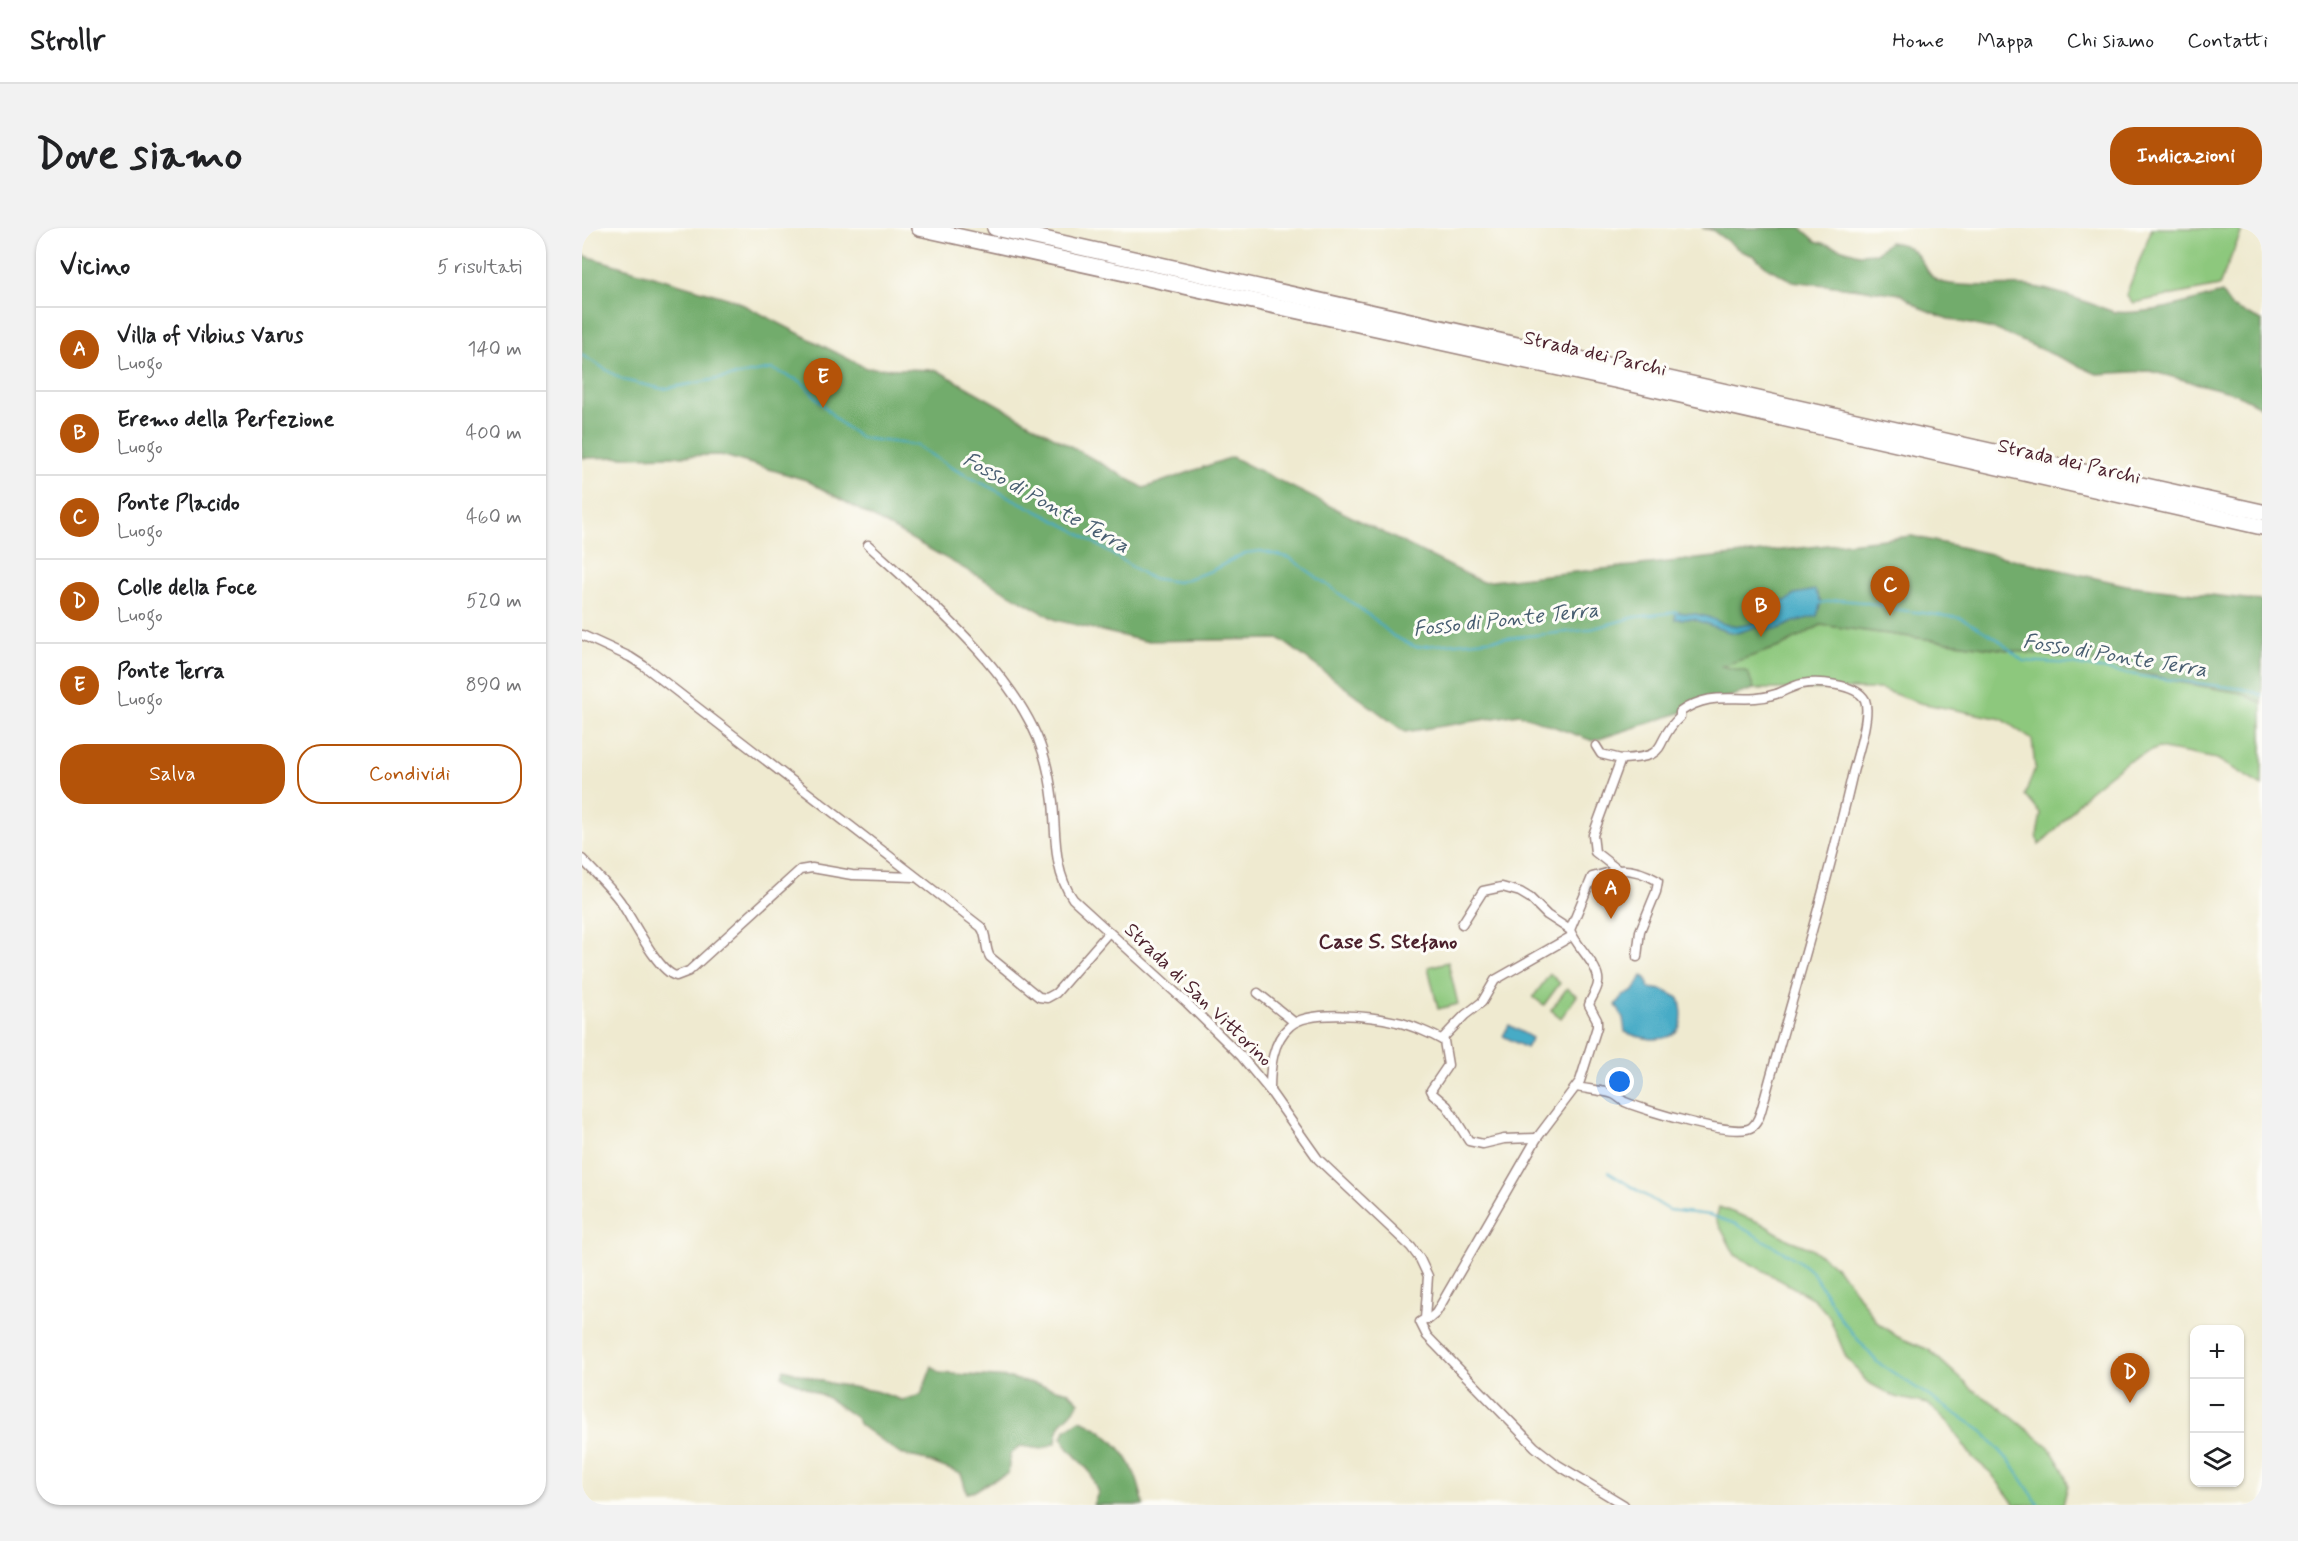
<!DOCTYPE html>
<html lang="it">
<meta charset="utf-8">
<style>
:root{--surface:#fff;--page:#f2f2f2;--text:#202124;--muted:#757577;--line:#e0e0e0;--accent:#b45309}
body{margin:0;font-family:Mynerve,sans-serif;background:var(--page);color:var(--text)}
.controls{position:absolute;right:18px;bottom:18px;display:grid;overflow:hidden;border-radius:12px;box-shadow:0 2px 4px #0004}
.controls button{width:54px;height:54px;display:grid;place-items:center;padding:0;border:0;border-bottom:2px solid var(--line);background:var(--surface);color:var(--text);font:30px sans-serif}
.you{position:absolute;left:1038px;top:854px;width:21px;height:21px;margin:-15px;border:4px solid #fff;border-radius:50%;background:#1a73e8;box-shadow:0 0 0 9px #1a73e833}
.badge{display:grid;place-items:center;width:39px;height:39px;border-radius:50%;background:var(--accent);color:#fff;font-size:20px;font-weight:700}
.pin{position:absolute;translate:-50% -50px;filter:drop-shadow(0 2px 3px #0008)}
.pin::after{content:'';position:absolute;top:32px;width:21px;height:18px;background:inherit;clip-path:polygon(0 0,100% 0,50% 100%)}
.list{margin:0;padding:0;list-style:none}
h2{display:flex;justify-content:space-between;align-items:center;height:78px;margin:0;padding:0 24px;font-size:26px}
h2 small{font-size:20px;font-weight:400;color:var(--muted)}
.list li{display:grid;grid-template-columns:39px 1fr auto;gap:18px;align-items:center;box-sizing:border-box;height:84px;padding:0 24px;border-top:2px solid var(--line)}
.list b{display:block;font-size:22px;white-space:nowrap}
.list p{margin:0;font-size:20px;white-space:nowrap;color:var(--muted)}
.list em{font-size:20px;font-style:normal;color:var(--muted)}
.actions{display:flex;gap:12px;padding:18px 24px}
.actions a{flex:1;padding:14px 0;border:2px solid var(--accent);border-radius:24px;text-align:center;font-size:21px;color:var(--accent)}
.actions .main{background:var(--accent);color:#fff}
.icon{flex:none;width:33px;height:33px;fill:none;stroke:currentColor;stroke-width:2;stroke-linecap:round;stroke-linejoin:round}
.map{position:relative;flex:none;width:1680px;height:1277px;overflow:hidden;border-radius:24px}
header{display:flex;align-items:center;gap:36px;box-sizing:border-box;height:84px;padding:0 30px;background:var(--surface);border-bottom:2px solid var(--line)}
header strong{font-size:28px}
nav{display:flex;gap:33px;margin-inline-start:auto;font-size:21px}
.intro{display:flex;align-items:center;justify-content:space-between;box-sizing:border-box;height:144px;padding:0 36px}
h1{margin:0;font-size:42px}
.button{padding:15px 27px;border-radius:24px;background:var(--accent);color:#fff;font-size:21px;font-weight:700}
main{display:flex;gap:36px;padding:0 36px}
aside{flex:1;background:var(--surface);border-radius:24px;box-shadow:0 2px 4px #0004}
.map>svg:first-child{display:block}
.green{fill:#8dc87d;stroke:#6c7454;stroke-width:1.5}
.forest{fill:#72ac6c;stroke:#5e664c;stroke-width:1.5}
.water{fill:#46abc6;stroke:#486578;stroke-width:1.5}
.lines{fill:none;stroke-linecap:round;stroke-linejoin:round}
.stream{stroke:#46abc6;stroke-width:2}
.street-casing{stroke:#9c847e;stroke-width:11}
.highway-casing{stroke:#9c847e;stroke-width:18}
.street{stroke:#fff;stroke-width:8}
.highway{stroke:#fff;stroke-width:15}
.labels{text-anchor:middle;dominant-baseline:central;stroke-width:6;stroke-linejoin:round;paint-order:stroke}
.street-label{font-size:20px;fill:#4a1f2b;stroke:#fdfcf7}
.water-label{font-size:21px;font-style:italic;fill:#485e71;stroke:#fdfcf7}
.neighbourhood-label{font-size:21px;font-weight:bold;fill:#4a1f2b;stroke:#fdfcf7}
</style>
<header>
<strong>Strollr</strong>
<nav><a>Home</a><a>Mappa</a><a>Chi siamo</a><a>Contatti</a></nav>
</header>
<div class="intro"><h1>Dove siamo</h1><a class="button">Indicazioni</a></div>
<main>
<aside>
<h2>Vicino<small>5 risultati</small></h2>
<ul class="list">
<li><span class="badge">A</span><div><b>Villa of Vibius Varus</b><p>Luogo</p></div><em>140 m</em></li>
<li><span class="badge">B</span><div><b>Eremo della Perfezione</b><p>Luogo</p></div><em>400 m</em></li>
<li><span class="badge">C</span><div><b>Ponte Placido</b><p>Luogo</p></div><em>460 m</em></li>
<li><span class="badge">D</span><div><b>Colle della Foce</b><p>Luogo</p></div><em>520 m</em></li>
<li><span class="badge">E</span><div><b>Ponte Terra</b><p>Luogo</p></div><em>890 m</em></li>
</ul>
<div class="actions"><a class="main">Salva</a><a>Condividi</a></div>
</aside>
<div class="map">
<svg width="1680" height="1277" viewBox="0 0 1680 1277">
<rect width="100%" height="100%" fill="#fdfcf7"/>
<filter id="ink" filterUnits="userSpaceOnUse"><feTurbulence type="fractalNoise" baseFrequency=".0167" numOctaves="2"/><feDisplacementMap in="SourceGraphic" scale="12" xChannelSelector="R" yChannelSelector="G"/><feConvolveMatrix kernelMatrix="1 2 1 2 8 2 1 2 1" color-interpolation-filters="sRGB"/></filter>
<filter id="wash" filterUnits="userSpaceOnUse"><feTurbulence type="fractalNoise" baseFrequency=".008" numOctaves="4" result="noise"/><feDisplacementMap in="SourceGraphic" scale="24" xChannelSelector="R" yChannelSelector="G"/><feGaussianBlur stdDeviation="1.35" result="paint"/><feColorMatrix in="noise" values="0 0 0 0 0 0 0 0 0 0 0 0 0 0 0 0 0 1.4 0 .05"/><feComposite in="paint" operator="in"/></filter>
<g filter="url(#wash)">
<rect width="100%" height="100%" fill="#efead0"/>
<g class="green">
<polygon points="1570,0 1661,0 1637,58 1551,75 1544,67"/>
<polygon points="1239,397 1523,435 1596,454 1660,465 1680,475 1680,558 1635,531 1576,520 1547,532 1527,547 1506,564 1479,596 1457,617 1455,607 1459,586 1443,567 1453,540 1450,512 1420,491 1338,475 1298,461 1172,461 1165,444 1139,438 1200,418"/>
<polygon points="866,734 876,776 856,781 846,739"/>
<polygon points="968,746 978,755 962,777 951,769"/>
<polygon points="985,760 995,768 979,790 969,782"/>
<polygon points="1137,979 1179,995 1207,1012 1228,1020 1248,1034 1265,1051 1295,1094 1316,1109 1347,1122 1391,1162 1416,1178 1467,1219 1481,1241 1486,1257 1481,1277 1433,1277 1409,1245 1390,1229 1366,1194 1346,1176 1313,1169 1285,1154 1264,1129 1247,1088 1232,1071 1153,1027 1134,991"/>
</g>
<g class="forest">
<path d="M1120 0H1219L1234 13 1277 26 1294 25 1307 14C1347 17 1337 51 1363 55 1392 61 1423 55 1452 59 1478 63 1506 75 1532 84 1568 87 1605 74 1640 65L1649 79 1680 93V179L1655 166 1568 143 1515 146 1415 102 1366 91 1339 80 1319 66 1210 53 1186 40 1172 28 1159 23 1130 2Z"/>
<polygon points="0,27 152,72 284,140 355,142 562,260 650,229 900,354 1330,308 1544,357 1680,373 1680,475 1659,465 1596,454 1523,435 1239,397 1200,418 1140,438 1166,444 1172,461 1011,513 937,486 823,504 698,411 562,413 474,392 224,252 139,227 0,230"/>
<path d="M350 1138 358 1145 428 1150 487 1164 497 1174C486 1195 477 1186 474 1215L460 1221 438 1218 428 1227 426 1246 407 1254 393 1263 385 1265 379 1246 340 1231 318 1226 278 1197 274 1190 244 1169 200 1148 202 1141 247 1155 293 1163 320 1172 339 1167Z"/>
<path d="M498 1192C519 1198 544 1223 552 1244 557 1255 559 1266 562 1277H511L516 1265 508 1244 486 1220 480 1210 483 1202Z"/>
</g>
<g class="water">
<polygon points="1233,362 1239,374 1235,388 1212,394 1196,401 1180,401 1174,399 1155,405 1143,403 1112,391 1093,391 1094,384 1114,386 1126,389 1142,396 1158,398 1169,396 1178,390 1185,378 1191,373 1205,373 1213,366"/>
<path d="M1060 748 1064 750 1067 760 1081 762 1097 770C1110 813 1076 818 1043 804L1041 790 1034 777 1041 768 1052 763Z"/>
<polygon points="927,797 950,810 944,820 921,808"/>
</g>
<g class="lines">
<g class="stream">
<polyline points="0,127 41,152 81,161 190,141 220,154 257,194 279,210 334,217 368,239 490,301 568,350 596,354 629,343 663,325 679,323 708,330 791,390 811,408 834,419 1005,402 1053,389 1095,384"/>
<polyline points="1238,375 1256,372 1282,374 1318,382 1379,390 1414,410 1441,433 1490,436 1565,449 1662,461 1680,467"/>
<polyline points="1026,944 1087,982 1128,987 1154,996 1217,1033 1231,1045 1261,1094 1295,1134 1400,1203 1429,1235 1457,1277"/>
</g>
</g>
</g>
<g filter="url(#ink)">
<g class="lines">
<defs>
<g id="street">
<path d="M286 317C345 371 437 447 461 525 466 540 469 557 471 574 474 605 471 644 491 671L605 775 659 828 688 863 736 931 829 1019 838 1031 846 1048 843 1091 838 1094 845 1108 953 1219 976 1237 1042 1277"/>
<path d="M0 407 48 429 62 438 399 699C406 708 402 719 408 729L457 769 465 770 474 765 527 704"/>
<path d="M0 631C13 645 27 658 38 673 50 690 75 743 94 748L107 743 218 642 230 640 270 647 333 649"/>
<path d="M1036 642C1050 641 1064 646 1076 653L1074 664 1058 703 1055 729"/>
<polyline points="880,696 901,663 920,659 938,664 948,670 965,687 988,702"/>
<polyline points="676,765 712,794"/>
<polyline points="860,811 883,787 900,774 913,752 990,708"/>
<path d="M995 859C1004 861 1024 863 1031 866 1036 868 1039 872 1043 874 1062 882 1155 911 1170 899 1178 893 1180 878 1183 869 1213 761 1246 653 1271 544 1275 528 1289 487 1283 472 1275 456 1235 453 1220 456 1210 458 1203 463 1194 466 1160 478 1133 459 1098 484V489C1069 515 1092 529 1039 531"/>
<path d="M688 862C688 841 690 813 708 798 727 781 790 788 815 794 829 797 850 806 862 813L866 837 849 862 851 866 865 878 887 913 901 916 922 911 955 910"/>
<path d="M843 1091H847L854 1085 955 910 998 853 1015 799V792L1007 777C1009 769 1015 764 1016 755 1019 739 994 719 988 702L1010 649 1036 642 1013 624 1011 607 1039 531 1019 526 1014 518"/>
</g>
<g id="highway">
<polyline points="337,0 1037,153 1680,299"/>
<polyline points="413,0 1680,284"/>
</g>
</defs>
<use href="#street" class="street-casing"/>
<use href="#highway" class="highway-casing"/>
<use href="#street" class="street"/>
<use href="#highway" class="highway"/>
</g>
</g>
<g class="labels">
<g class="street-label">
<text transform="translate(1013 126) rotate(13)">Strada dei Parchi</text>
<text transform="translate(1487 234) rotate(13)">Strada dei Parchi</text>
<text transform="translate(616 767) rotate(44)">Strada di San Vittorino</text>
</g>
<g class="water-label">
<text transform="translate(464 275) rotate(29)">Fosso di Ponte Terra</text>
<text transform="translate(924 392) rotate(-6)">Fosso di Ponte Terra</text>
<text transform="translate(1533 428) rotate(9)">Fosso di Ponte Terra</text>
</g>
<g class="neighbourhood-label">
<text x="806" y="714">Case S. Stefano</text>
</g>
</g>
</svg>
<div class="controls">
<button>+</button>
<button>−</button>
<button><svg class="icon" aria-label="layers" viewBox="0 0 24 24"><path d="M12 4l9 5-9 5-9-5zM3 14l9 5 9-5"/></svg></button>
</div>
<div class="you"></div>
<div class="pin badge" style="left:1029px;top:691px">A</div>
<div class="pin badge" style="left:1179px;top:409px">B</div>
<div class="pin badge" style="left:1308px;top:388px">C</div>
<div class="pin badge" style="left:1548px;top:1175px">D</div>
<div class="pin badge" style="left:241px;top:180px">E</div>
</div>
</main>
